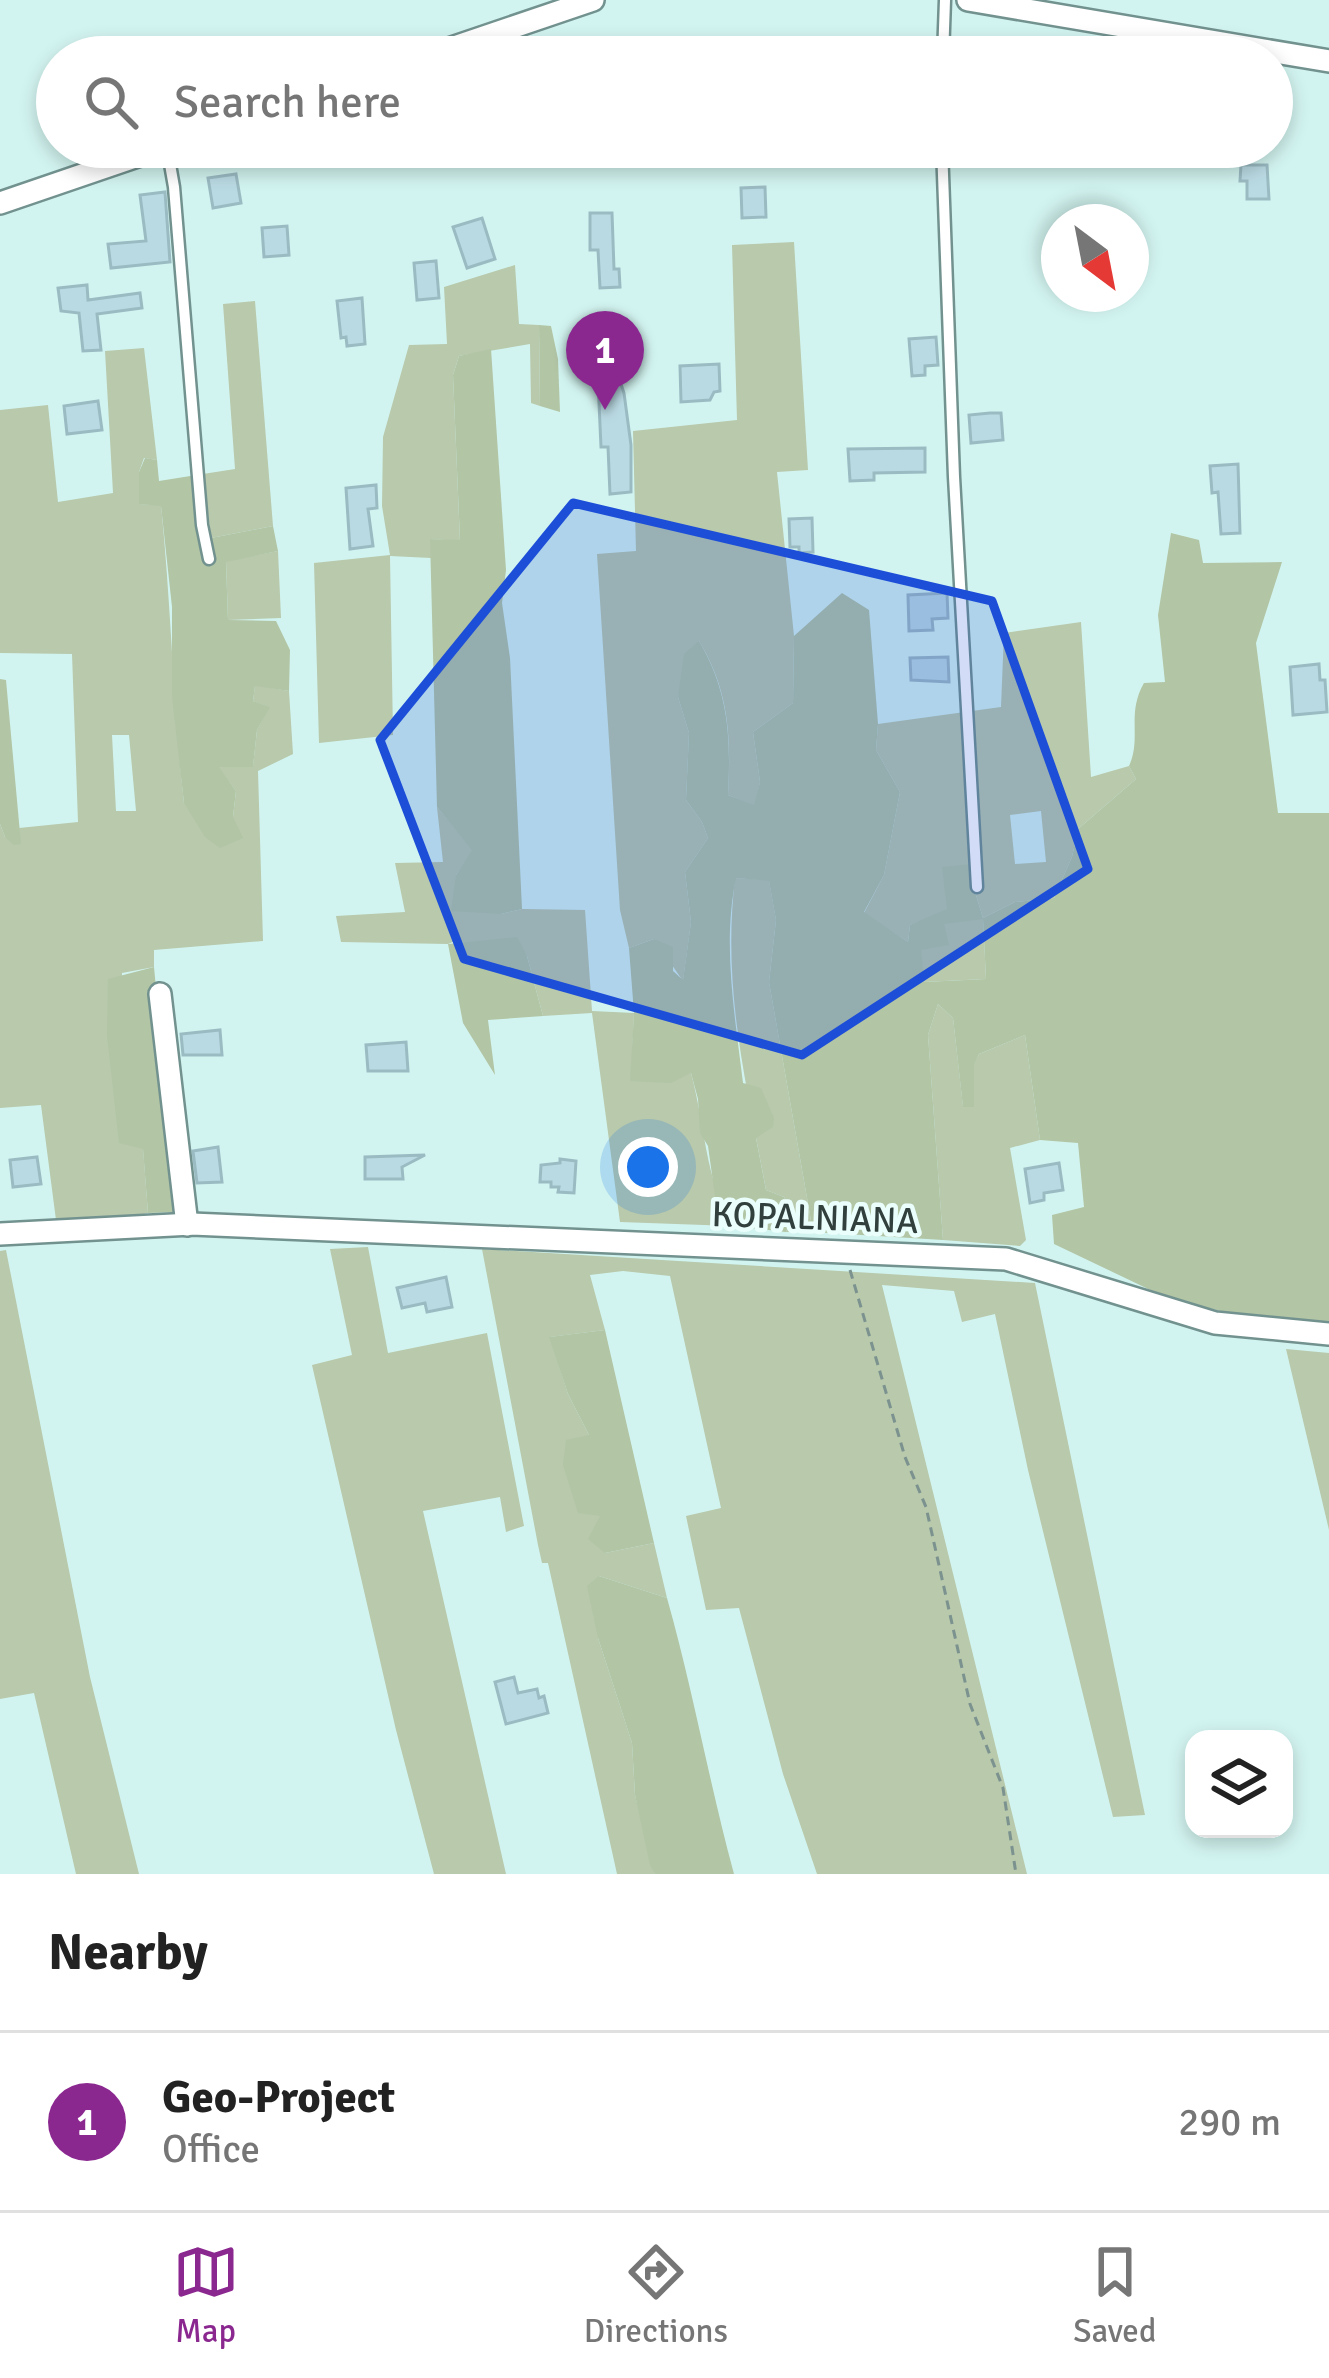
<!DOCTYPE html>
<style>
:root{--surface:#fff;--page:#f6f6f6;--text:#222;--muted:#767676;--line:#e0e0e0;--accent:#8b2890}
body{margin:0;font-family:Signika,sans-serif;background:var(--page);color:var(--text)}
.controls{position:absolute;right:36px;bottom:36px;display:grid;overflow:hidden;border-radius:24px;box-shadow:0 6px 18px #0003}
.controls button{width:108px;height:108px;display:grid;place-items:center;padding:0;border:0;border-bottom:3px solid var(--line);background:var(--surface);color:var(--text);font:60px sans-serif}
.compass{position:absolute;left:1041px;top:204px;width:108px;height:108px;border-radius:50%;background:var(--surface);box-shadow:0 6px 18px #0003;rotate:148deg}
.you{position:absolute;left:648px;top:1167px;width:42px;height:42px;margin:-30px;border:9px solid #fff;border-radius:50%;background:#1a73e8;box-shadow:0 0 0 18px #1a73e833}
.badge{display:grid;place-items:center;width:78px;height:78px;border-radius:50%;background:var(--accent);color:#fff;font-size:39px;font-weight:700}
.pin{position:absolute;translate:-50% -99px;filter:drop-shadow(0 3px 6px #0008)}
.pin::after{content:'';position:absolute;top:63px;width:42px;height:36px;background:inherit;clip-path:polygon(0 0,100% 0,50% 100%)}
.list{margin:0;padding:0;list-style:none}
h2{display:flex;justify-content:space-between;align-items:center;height:156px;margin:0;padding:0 48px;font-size:51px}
h2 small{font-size:39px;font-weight:400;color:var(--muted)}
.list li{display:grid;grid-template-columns:78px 1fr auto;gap:36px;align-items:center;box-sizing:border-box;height:180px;padding:0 48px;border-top:3px solid var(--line)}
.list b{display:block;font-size:45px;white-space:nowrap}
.list p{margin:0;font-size:39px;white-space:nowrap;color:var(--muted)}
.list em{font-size:39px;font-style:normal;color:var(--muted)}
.icon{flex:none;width:66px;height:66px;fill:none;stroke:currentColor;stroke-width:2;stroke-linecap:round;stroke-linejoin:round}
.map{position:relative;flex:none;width:1329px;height:1874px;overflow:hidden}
.search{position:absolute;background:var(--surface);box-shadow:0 6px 18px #0003;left:36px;right:36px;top:36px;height:132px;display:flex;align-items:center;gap:30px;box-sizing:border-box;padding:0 42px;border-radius:66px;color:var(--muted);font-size:45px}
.sheet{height:336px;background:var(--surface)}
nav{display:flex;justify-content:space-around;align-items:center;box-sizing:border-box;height:168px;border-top:3px solid var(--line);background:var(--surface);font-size:33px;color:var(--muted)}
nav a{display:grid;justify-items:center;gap:6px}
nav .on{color:var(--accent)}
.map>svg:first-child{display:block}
.green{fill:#b8c9ac;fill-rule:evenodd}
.forest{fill:#b2c5a5;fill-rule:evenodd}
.building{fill:#badae3;stroke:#9bbbc3;stroke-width:3}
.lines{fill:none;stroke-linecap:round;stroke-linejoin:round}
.service-casing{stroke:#72928f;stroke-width:15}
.minor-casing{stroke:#72928f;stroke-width:26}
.path{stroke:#7b928f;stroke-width:3;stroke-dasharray:9 6;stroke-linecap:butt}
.service{stroke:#fff;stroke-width:10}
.minor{stroke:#fff;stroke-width:21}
.marked{fill:#1d4ed8;fill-opacity:0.2;stroke:#1d4ed8;stroke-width:9;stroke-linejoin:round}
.labels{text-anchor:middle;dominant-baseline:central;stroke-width:9;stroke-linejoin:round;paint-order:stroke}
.street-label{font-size:36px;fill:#313f3d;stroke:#eafefc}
</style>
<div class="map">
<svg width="1329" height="1874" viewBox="0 0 1329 1874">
<rect width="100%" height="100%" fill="#d2f4f0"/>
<g class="green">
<path d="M794 242 808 470 777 472 794 636 793 703 753 732 760 782 755 806 728 795C731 739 730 692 699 641L678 697 689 733 686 800 702 822 708 838 685 872 691 922 683 981 654 939 629 948 620 910 597 554 636 551 633 431 737 420 732 245Z"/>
<polygon points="515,265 519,324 539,325 540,406 531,403 530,344 459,356 453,375 460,541 431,539 431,558 390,556 393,735 319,743 314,563 390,555 382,506 383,437 409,345 447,344 444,287"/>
<polygon points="255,301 273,526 211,538 203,474 235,469 223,304"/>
<path d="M144 348 157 460 144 458 139 472V504L161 505C171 604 173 703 184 803L233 817 236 791 218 767 253 766 257 730 269 707 253 701 255 685 289 691 293 754 258 771 263 941 154 950V967L122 973 119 1142 143 1148 148 1213 122 1219 56 1220 41 1105 0 1108V824L5 837 20 843 19 828 78 822 72 654 0 653V410L48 405 58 502 113 493 105 351ZM112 735H129L136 811H116Z"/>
<polygon points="278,551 281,618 228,620 226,561"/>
<path d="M1081 622 1091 777 1129 766 1136 779 1078 829 1072 857 1054 898 1015 902 983 918 986 979 923 982 920 950 944 923 983 918 975 892 936 916 910 925 908 942 864 913 884 875 900 792 876 750 878 724 1001 707 1004 633ZM1041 811 1046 862 1015 864 1010 815Z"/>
<path d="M437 807 473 850 456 875 501 914 522 909 585 910 592 1011 634 1013 631 1081 691 1073C705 1125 705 1178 732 1226L620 1222 592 1013 543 1016 527 956 455 941 448 944 341 942 336 916 405 912 395 863 443 862Z"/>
<path d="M735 878 769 880 776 920 769 982 813 1232H786L793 1213 784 1197 766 1190C746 1081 722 990 735 878Z"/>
<polygon points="938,1004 953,1018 963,1106 974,1106 974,1064 979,1054 1025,1035 1040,1140 1010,1148 1026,1240 1020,1246 943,1240 928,1035"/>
<polygon points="368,1247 388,1353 487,1333 524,1526 506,1532 500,1497 423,1511 506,1874 434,1874 396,1730 312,1365 352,1355 330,1249"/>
<polygon points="482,1249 1035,1283 1145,1815 1113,1817 1028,1470 995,1314 962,1322 954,1291 882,1285 1027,1874 817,1874 783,1774 739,1608 706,1610 686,1516 721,1508 670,1276 623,1271 590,1275 605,1330 550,1337 568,1394 589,1435 605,1553 654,1543 667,1598 599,1576 598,1638 632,1743 635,1795 655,1874 617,1874 548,1563 542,1563 538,1545"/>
<polygon points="6,1250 90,1677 139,1874 76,1874 34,1693 0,1699 0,1251"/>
<polygon points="1286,1349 1329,1353 1329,1530"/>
</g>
<g class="forest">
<polygon points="539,325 551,326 558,359 560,412 540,406"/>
<polygon points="491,349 506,570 502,603 510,658 522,909 501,914 451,911 456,875 472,850 437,807 430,539 460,540 453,375 459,356"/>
<polygon points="145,458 157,460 159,481 203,474 211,538 273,526 278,551 226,562 228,620 276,621 290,650 289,691 255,686 253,701 270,707 257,730 253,767 219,767 236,791 233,817 243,838 220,848 205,837 184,803 172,697 172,607 161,506 139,504 139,472"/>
<path d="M1171 533 1199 540 1203 563 1282 562 1256 643 1278 813H1329V1325L1233 1314 1165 1297 1054 1244 1052 1215 1084 1207 1078 1143 1040 1140 1025 1035 979 1054 974 1065V1107H963L953 1018 938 1004 928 1035 943 1240 813 1232 769 982 776 920 769 881 736 878C722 945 735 1016 743 1083L761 1088 774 1118 773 1127 756 1138 766 1190 784 1197 793 1214 786 1232 732 1226 715 1196 708 1146 700 1133 698 1099 691 1073 671 1083 630 1081 634 1013 629 948 654 939 673 947V971L683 980 691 922 685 872 708 838 702 822 686 800 689 733 678 697 684 654 699 641C729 692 731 738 728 795L754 805 760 782 753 732 793 703 794 636 842 593 869 610 878 724 876 750 900 792 884 875 864 912 908 942 910 925 947 909 942 867 973 864 975 892 983 918 1015 902 1054 898 1072 857 1078 829 1136 779 1129 766C1142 738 1126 714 1144 683L1165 682 1158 615ZM983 919 986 979 924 982 921 950 949 945 944 924Z"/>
<polygon points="0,679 6,680 21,844 14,845 5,837 0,824"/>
<polygon points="517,937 527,956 543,1016 488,1020 495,1075 463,1023 448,944"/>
<polygon points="154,967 177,1212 148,1213 143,1149 119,1143 107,1035 108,979"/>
<polygon points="605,1330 654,1543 605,1553 588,1539 600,1516 578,1513 563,1465 566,1440 589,1435 568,1394 549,1337"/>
<path d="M599 1576 667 1598C693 1690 709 1782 734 1874H655L650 1865 635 1795 632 1743 598 1638 587 1586Z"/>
</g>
<g class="building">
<polygon points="1241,165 1267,165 1269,199 1247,199 1247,181 1240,181"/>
<polygon points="236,174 241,203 213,208 208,178"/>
<polygon points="765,187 766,217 742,218 741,188"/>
<polygon points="165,192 170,262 111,268 108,244 146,241 140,195"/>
<polygon points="590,213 612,213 614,269 619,269 620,287 600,288 598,250 590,250"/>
<polygon points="482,218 495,259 467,268 453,227"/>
<polygon points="287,226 289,255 264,257 262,228"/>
<polygon points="436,261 439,298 417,300 414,263"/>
<polygon points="87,285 88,300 140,293 142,308 97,314 101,350 83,351 79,313 61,311 58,288"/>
<polygon points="362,298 365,344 347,346 346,337 341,338 337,301"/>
<polygon points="936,337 938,365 925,366 925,375 912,376 909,339"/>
<polygon points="719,364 720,391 714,392 710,400 681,402 680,366"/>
<polygon points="598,381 620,381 624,393 631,445 631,492 610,494 608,447 601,447"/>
<polygon points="98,401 102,430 67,434 64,406"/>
<polygon points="990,413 1001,413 1003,440 971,443 969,415"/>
<polygon points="925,448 925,472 874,473 874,480 850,481 848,449"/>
<polygon points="1238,464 1240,533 1221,534 1218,492 1212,493 1210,466"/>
<polygon points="376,485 377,508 368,509 373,546 350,549 346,488"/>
<polygon points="812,518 813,552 799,553 799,547 790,547 789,519"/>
<polygon points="947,593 948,618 932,619 933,630 909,631 908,595"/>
<polygon points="948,657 949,682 911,680 910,658"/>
<polygon points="1319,664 1320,680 1325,680 1327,712 1293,715 1290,667"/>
<polygon points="220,1030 222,1055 183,1055 181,1034"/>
<polygon points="406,1042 408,1071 368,1071 366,1045"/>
<polygon points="218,1147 222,1182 197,1183 193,1151"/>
<polygon points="425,1155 402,1167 403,1179 365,1179 365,1157"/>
<polygon points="37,1157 41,1184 13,1187 10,1160"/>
<polygon points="560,1159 576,1161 574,1193 558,1192 559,1187 551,1187 551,1182 540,1182 541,1165 560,1163"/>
<polygon points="1059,1163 1063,1190 1044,1193 1044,1200 1030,1203 1025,1169"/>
<polygon points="446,1277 452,1307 427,1312 425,1303 402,1308 397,1288"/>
<polygon points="514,1677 518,1693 537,1689 539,1698 544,1696 548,1713 506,1724 495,1682"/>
</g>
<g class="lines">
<defs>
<g id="service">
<polyline points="943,57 945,0"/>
<polyline points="167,147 174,187 202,525 209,559"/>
<polyline points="942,147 954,477 977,887"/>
</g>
<g id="minor">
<polyline points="968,0 1329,61"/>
<polyline points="425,57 593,0"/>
<polyline points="0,203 164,147"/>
<polyline points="160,994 187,1225"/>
<polyline points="0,1234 192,1224 1006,1259 1215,1323 1329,1334"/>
</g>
</defs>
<use href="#service" class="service-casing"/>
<use href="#minor" class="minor-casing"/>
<polyline class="path" points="850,1270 905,1457 926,1507 970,1704 1003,1788 1016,1874"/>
<use href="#service" class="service"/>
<use href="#minor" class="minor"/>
</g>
<path class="marked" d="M573 503 992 601 1088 869 802 1055 464 959 380 740Z"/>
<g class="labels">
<g class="street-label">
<text transform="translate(815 1218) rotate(2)">KOPALNIANA</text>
</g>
</g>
</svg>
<div class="controls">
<button><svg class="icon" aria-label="layers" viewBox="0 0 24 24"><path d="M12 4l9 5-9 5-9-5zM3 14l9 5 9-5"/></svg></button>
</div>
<svg class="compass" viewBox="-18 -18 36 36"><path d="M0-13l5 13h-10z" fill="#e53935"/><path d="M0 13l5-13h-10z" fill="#767676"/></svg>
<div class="you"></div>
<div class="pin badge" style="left:605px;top:410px">1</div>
<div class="search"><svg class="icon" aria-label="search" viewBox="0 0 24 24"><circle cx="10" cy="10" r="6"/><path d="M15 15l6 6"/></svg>Search here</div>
</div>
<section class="sheet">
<h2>Nearby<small></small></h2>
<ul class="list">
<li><span class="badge">1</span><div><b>Geo-Project</b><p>Office</p></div><em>290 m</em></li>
</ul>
</section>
<nav>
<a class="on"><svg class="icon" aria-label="map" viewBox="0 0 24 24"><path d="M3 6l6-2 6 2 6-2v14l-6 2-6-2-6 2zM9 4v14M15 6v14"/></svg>Map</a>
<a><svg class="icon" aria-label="directions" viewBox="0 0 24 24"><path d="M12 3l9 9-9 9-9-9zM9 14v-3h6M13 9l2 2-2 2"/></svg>Directions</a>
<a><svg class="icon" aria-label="saved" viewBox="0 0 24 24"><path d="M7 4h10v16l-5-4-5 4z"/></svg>Saved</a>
</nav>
